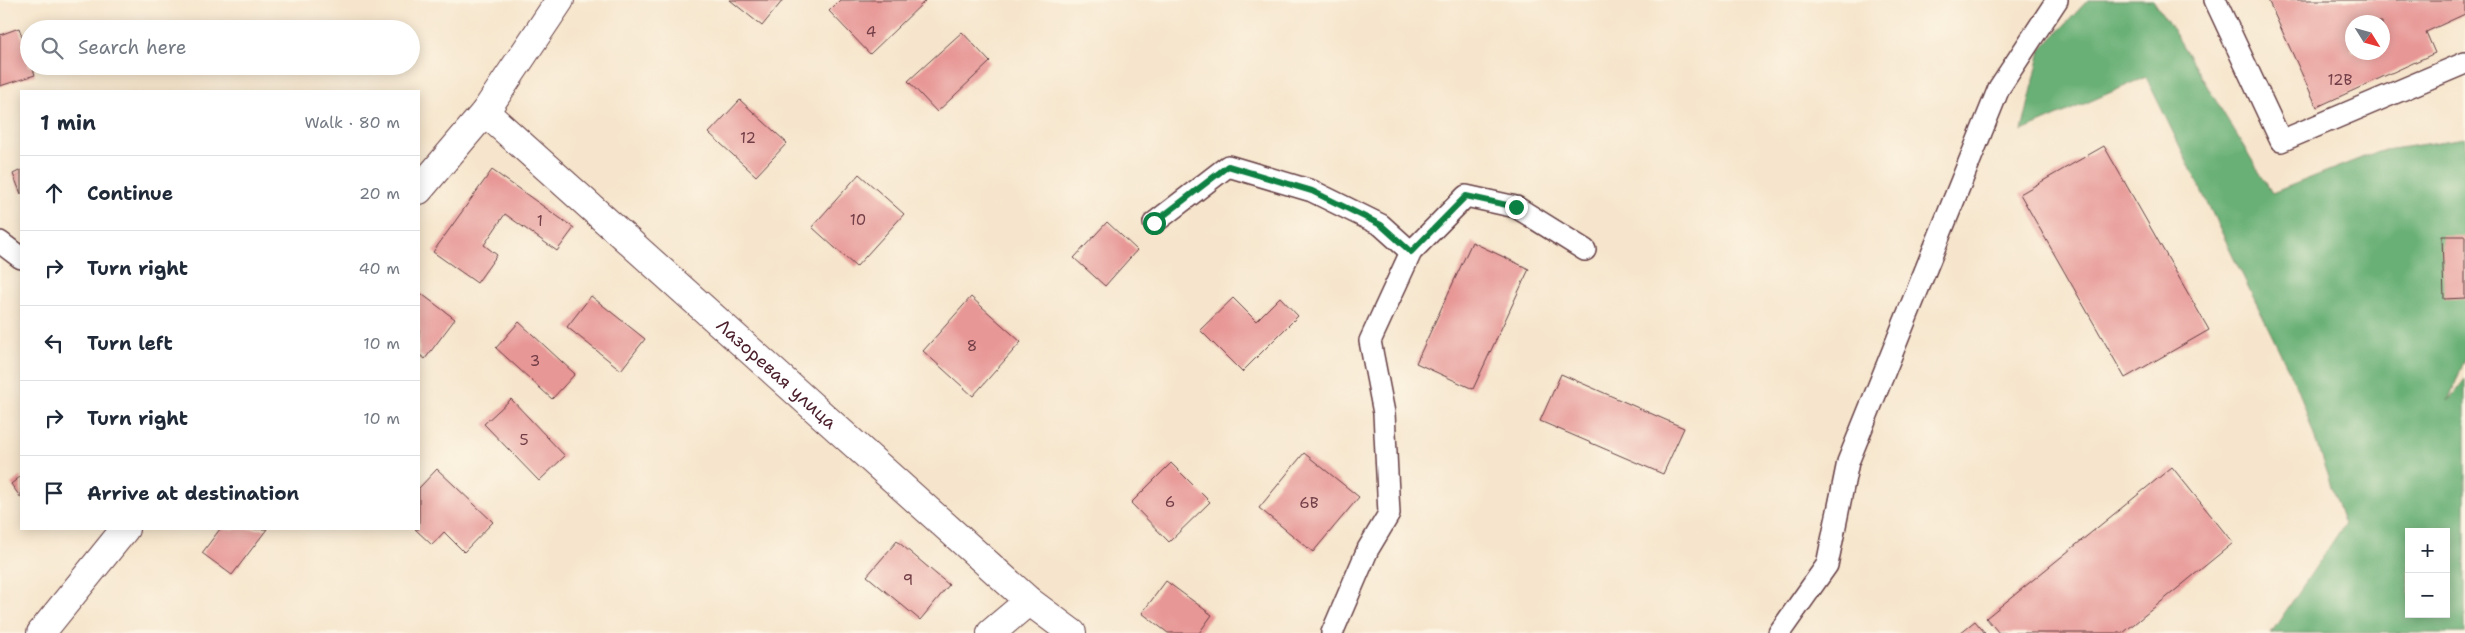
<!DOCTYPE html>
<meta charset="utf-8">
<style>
:root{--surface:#fff;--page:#f2f2f3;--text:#1f2937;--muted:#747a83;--line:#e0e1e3}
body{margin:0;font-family:"Shantell Sans",sans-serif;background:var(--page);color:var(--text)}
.controls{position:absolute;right:15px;bottom:15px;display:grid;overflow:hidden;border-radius:0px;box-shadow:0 2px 12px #0003}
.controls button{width:45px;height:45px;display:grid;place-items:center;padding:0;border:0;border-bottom:1px solid var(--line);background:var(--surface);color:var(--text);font:25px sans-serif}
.compass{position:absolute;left:2345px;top:15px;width:45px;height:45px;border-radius:50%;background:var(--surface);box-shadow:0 2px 12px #0003;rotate:127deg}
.stop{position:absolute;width:15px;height:15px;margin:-11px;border:4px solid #0b8043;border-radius:50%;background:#fff}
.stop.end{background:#0b8043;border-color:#fff;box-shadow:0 1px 5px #0008}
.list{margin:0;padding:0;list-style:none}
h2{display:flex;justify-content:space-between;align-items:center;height:65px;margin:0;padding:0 20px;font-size:21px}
h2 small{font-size:16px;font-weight:400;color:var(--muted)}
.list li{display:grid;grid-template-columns:32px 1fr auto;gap:15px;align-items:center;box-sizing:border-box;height:75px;padding:0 20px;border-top:1px solid var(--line)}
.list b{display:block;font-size:19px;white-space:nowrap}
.list em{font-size:16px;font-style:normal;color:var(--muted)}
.icon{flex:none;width:28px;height:28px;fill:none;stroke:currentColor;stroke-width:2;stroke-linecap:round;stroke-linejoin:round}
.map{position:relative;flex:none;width:2465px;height:633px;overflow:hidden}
.search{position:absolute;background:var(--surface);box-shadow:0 2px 12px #0003;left:20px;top:20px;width:400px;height:55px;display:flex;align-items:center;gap:12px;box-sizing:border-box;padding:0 18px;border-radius:28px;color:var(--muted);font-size:19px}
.panel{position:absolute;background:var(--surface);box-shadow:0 2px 12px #0003;left:20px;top:90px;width:400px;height:440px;border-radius:0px}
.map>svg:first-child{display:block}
.forest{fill:#69b076;stroke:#5a6850;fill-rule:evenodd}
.building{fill:#e79796;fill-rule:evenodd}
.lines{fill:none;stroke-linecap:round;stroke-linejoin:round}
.lane-casing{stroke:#643d43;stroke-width:24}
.street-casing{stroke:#643d43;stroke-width:30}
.lane{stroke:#fff;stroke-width:21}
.street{stroke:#fff;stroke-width:28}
.route{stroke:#0b8043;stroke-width:6}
.labels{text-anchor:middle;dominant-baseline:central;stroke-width:4;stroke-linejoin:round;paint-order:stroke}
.number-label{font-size:15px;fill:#713d46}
.street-label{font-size:18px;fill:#4a1f2b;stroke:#fcf5e5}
</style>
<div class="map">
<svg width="2465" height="633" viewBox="0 0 2465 633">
<rect width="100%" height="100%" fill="#fcf5e5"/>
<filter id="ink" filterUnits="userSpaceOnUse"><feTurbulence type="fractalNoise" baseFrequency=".02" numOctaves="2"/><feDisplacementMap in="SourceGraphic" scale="10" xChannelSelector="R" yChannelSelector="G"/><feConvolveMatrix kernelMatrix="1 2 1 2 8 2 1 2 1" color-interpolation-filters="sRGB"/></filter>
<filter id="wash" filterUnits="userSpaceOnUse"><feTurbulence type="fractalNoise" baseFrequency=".0096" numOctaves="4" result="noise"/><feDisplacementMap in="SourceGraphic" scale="20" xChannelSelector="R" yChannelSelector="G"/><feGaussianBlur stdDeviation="1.12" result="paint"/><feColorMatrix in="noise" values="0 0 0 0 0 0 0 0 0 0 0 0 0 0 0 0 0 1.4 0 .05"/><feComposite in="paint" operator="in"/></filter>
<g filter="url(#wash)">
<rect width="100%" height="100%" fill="#f6e5cc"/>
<path class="forest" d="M2088 0H2153L2173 30 2272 193 2379 151 2465 138V359L2448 401 2465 379V633H2271L2344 525 2299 391 2146 77 2022 131 2041 50ZM2409 532H2446V614H2409Z"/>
<g id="blocks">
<g class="building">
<polygon points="730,0 783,0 762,26"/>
<polygon points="840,0 926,0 870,54 829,11"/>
<path d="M2268 0H2465V14L2426 32 2435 53 2317 107ZM2352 22H2382V52H2352Z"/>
<polygon points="19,28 29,57 29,66 32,66 35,75 0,86 0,35"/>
<polygon points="962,32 990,62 937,112 908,81"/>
<polygon points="740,100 787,143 756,176 709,133"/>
<polygon points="2104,146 2209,330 2125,378 2020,194"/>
<polygon points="21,170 21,194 13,174"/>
<polygon points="492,170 574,228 557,251 505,214 484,245 497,255 477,283 433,252"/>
<polygon points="859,174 904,214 856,267 812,227"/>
<polygon points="1107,222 1137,250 1105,286 1074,258"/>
<polygon points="2442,236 2465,236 2465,298 2444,299"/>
<polygon points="1472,242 1529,269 1473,389 1416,363"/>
<polygon points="419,292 455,319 425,359 419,354"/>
<polygon points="591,296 645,339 621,370 567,327"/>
<polygon points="971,297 1021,342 973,396 923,351"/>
<polygon points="1280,297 1298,316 1242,372 1200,330 1233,298 1256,321"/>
<polygon points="519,322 575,374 552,399 496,348"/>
<polygon points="1561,374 1684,428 1663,474 1540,421"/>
<polygon points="511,399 565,456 539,481 484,424"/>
<polygon points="1304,453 1359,497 1313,552 1259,508"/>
<polygon points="1171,463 1210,502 1169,542 1131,503"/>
<polygon points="2172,467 2233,543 2123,633 1999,633 1986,618"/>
<polygon points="437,469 493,522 464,552 444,532 432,545 415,529 419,529 419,488"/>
<polygon points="21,476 21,498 11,484"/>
<polygon points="220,529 267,529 232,575 202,553"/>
<polygon points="897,541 949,585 920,620 867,576"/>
<polygon points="1166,581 1212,615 1199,633 1168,633 1142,613"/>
<polygon points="1975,621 1985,633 1960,633"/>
</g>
</g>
</g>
<g filter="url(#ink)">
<use href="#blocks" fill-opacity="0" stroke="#643d43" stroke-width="1"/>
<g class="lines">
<defs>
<g id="lane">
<polyline points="2215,0 2281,141 2465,63"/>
<polyline points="1154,223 1228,166 1312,191 1381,225 1411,252"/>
<polyline points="0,242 21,258"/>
<polyline points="1332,633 1368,549 1389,514 1384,413 1370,341 1411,252 1466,196 1516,207 1585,250"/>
<polyline points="1779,633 1827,565 1848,462 1999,88 2057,0"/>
</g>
<g id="street">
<path id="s1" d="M485 112 1029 601 1072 633"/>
<polyline points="419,190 485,112 560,0"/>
<polyline points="41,633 125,529"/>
<polyline points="991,633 1029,601"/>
</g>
</defs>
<use href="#lane" class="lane-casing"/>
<use href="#street" class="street-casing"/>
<use href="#lane" class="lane"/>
<use href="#street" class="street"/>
</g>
</g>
<g class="lines" filter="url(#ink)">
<polyline class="route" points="1154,223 1228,166 1312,191 1381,225 1411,252 1466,196 1516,207"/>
</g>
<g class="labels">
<g class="number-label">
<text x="871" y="32">4</text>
<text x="2340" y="80">12В</text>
<text x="748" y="138">12</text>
<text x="858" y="220">10</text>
<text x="540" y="221">1</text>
<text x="972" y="346">8</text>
<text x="535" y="361">3</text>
<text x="524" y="440">5</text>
<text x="1170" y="502">6</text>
<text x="1309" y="503">6В</text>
<text x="908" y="580">9</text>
</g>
<g class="street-label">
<text stroke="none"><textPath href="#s1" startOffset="392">Лазоревая улица</textPath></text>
</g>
</g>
</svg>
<div class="controls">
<button>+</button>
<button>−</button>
</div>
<svg class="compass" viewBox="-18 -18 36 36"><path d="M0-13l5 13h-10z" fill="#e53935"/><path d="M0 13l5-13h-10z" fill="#747a83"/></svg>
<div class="stop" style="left:1154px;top:223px"></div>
<div class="stop end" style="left:1516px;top:207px"></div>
<div class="search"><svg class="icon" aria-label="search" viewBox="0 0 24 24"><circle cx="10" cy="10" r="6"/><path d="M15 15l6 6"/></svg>Search here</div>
<section class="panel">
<h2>1 min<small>Walk · 80 m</small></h2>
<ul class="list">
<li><svg class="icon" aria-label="ahead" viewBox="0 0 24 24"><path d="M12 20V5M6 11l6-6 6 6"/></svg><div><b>Continue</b></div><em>20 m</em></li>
<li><svg class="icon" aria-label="right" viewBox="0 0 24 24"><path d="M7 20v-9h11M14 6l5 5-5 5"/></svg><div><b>Turn right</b></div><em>40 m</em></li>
<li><svg class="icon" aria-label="left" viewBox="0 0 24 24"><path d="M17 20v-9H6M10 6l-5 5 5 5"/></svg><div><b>Turn left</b></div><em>10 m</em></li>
<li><svg class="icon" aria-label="right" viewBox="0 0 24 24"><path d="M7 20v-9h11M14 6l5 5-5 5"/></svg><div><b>Turn right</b></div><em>10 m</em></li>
<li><svg class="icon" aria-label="arrive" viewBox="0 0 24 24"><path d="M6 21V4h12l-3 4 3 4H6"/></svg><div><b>Arrive at destination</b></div></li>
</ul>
</section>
</div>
